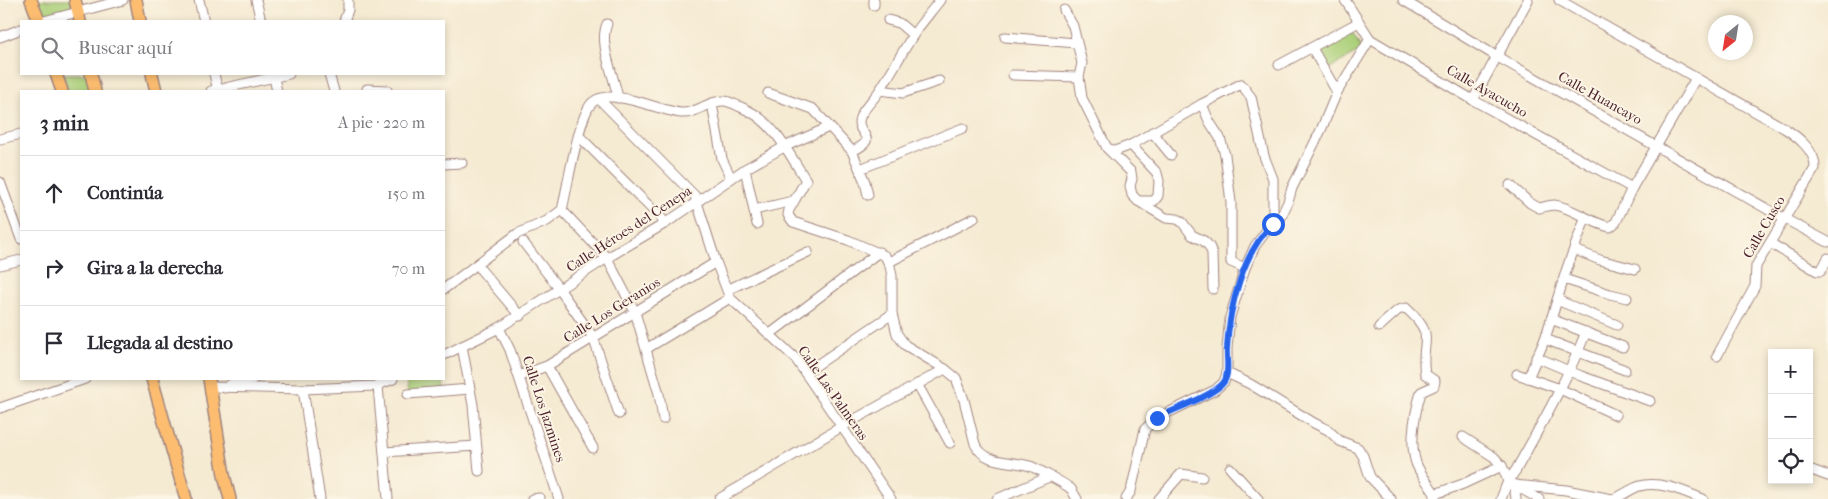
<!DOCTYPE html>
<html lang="es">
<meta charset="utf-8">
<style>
:root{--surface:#fff;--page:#f2f2f3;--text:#2b2b33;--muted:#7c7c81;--line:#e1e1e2}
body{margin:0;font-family:"IM FELL French Canon",serif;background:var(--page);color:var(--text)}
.controls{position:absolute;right:15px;bottom:15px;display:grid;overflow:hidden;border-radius:0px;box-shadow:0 2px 8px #0003}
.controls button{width:45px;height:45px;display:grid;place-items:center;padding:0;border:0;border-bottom:1px solid var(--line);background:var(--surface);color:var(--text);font:25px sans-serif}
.compass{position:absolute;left:1708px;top:15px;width:45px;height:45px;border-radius:50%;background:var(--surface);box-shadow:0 2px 8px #0003;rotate:210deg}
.stop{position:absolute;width:15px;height:15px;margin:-11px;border:4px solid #2563eb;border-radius:50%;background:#fff}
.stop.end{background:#2563eb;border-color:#fff;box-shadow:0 1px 5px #0008}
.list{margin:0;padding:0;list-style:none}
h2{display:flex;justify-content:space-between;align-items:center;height:65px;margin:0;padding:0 20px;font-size:21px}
h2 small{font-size:16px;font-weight:400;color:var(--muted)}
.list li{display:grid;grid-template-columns:32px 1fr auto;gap:15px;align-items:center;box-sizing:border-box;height:75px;padding:0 20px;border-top:1px solid var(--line)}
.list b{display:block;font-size:19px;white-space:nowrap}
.list em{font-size:16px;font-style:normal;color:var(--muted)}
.icon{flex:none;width:28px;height:28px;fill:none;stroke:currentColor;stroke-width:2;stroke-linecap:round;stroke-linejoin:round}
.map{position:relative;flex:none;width:1828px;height:499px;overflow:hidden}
.search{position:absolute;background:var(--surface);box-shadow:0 2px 8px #0003;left:20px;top:20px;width:425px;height:55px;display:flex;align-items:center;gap:12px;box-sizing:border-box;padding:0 18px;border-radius:0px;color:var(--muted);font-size:19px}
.panel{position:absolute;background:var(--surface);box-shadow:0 2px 8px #0003;left:20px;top:90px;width:425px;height:290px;border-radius:0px}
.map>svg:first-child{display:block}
.green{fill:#abd079;stroke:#7a7852}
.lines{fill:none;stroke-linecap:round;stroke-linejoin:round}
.minor-casing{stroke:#a0847e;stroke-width:11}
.major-casing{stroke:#a0847e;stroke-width:14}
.minor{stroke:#fff;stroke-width:9}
.major{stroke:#fcbd6f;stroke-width:11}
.route{stroke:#2563eb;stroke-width:6}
.labels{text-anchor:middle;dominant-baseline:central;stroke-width:4;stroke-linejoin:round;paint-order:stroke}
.street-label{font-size:14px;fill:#4a1f2b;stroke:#fcf5e5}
</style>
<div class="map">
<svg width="1828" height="499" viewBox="0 0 1828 499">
<rect width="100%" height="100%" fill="#fcf5e5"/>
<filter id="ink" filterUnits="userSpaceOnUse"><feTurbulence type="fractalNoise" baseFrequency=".02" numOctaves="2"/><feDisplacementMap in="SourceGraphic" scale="10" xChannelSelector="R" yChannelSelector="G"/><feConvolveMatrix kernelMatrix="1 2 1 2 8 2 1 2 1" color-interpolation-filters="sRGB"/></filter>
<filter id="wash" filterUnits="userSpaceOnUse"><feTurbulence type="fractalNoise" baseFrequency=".0096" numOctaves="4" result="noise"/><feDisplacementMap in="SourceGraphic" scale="20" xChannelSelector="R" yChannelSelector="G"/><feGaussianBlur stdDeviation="1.12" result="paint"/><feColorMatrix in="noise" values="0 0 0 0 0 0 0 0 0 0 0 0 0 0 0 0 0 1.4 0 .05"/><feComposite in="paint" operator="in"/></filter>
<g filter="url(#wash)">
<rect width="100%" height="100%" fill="#f5ead2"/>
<g class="green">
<polygon points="37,0 70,0 73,10 44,16"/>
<polygon points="1352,32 1362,50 1328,69 1318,51"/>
<polygon points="63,74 89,74 94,91 68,91"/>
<polygon points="409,379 442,379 445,391 408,394 406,380"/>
</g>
</g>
<g filter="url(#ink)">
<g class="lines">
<defs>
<g id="minor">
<polyline points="199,0 204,21"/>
<polyline points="256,0 261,21"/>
<polyline points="1345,0 1370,39 1473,100 1632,188"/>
<polyline points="1403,0 1496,56 1785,219 1828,242"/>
<path d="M1559 0 1784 128C1797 136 1816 151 1815 168L1756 266 1755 286 1717 356"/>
<polyline points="874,5 874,0"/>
<polyline points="1064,10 1073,26 1082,63 1079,77 1082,98 1107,148 1115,151 1131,145 1202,104 1241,84 1251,97 1264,156 1273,179 1273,224"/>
<polyline points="888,20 899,23 913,35"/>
<polyline points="44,21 123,0"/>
<polyline points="344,21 348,10 348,0"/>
<path d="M607 24C598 43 615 78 618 98"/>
<polyline points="0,37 21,29"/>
<polyline points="1005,37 1076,43"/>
<polyline points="1312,48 1337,92"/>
<polyline points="1279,65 1359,22"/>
<polyline points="214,74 218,91"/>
<polyline points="273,74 277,91"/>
<polyline points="329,74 334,91"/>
<polyline points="1013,75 1079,77"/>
<polyline points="880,90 903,93 939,81"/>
<polyline points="211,91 289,74"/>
<polyline points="368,91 367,89 387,90"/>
<polyline points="768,93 813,109 852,151 865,182 868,195"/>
<polyline points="599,99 695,196 716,262 730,298 795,358 891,499"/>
<polyline points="1473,100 1528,0"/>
<polyline points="712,104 722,159 731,178"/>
<polyline points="1202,104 1209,121 1220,138 1225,155 1231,202 1231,262 1245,268"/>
<polyline points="1152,132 1171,155"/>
<polyline points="579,136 666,223"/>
<polyline points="0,139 21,134"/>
<polyline points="1131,145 1157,173 1159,181 1158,196 1154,201 1138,201"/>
<polyline points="1107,148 1131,172 1132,179 1130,186 1132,195 1138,201 1166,218 1177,219 1182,222 1192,235 1204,241 1209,246 1212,253 1213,289"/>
<path d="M852 151C884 137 851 134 861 115 866 106 874 99 880 90 891 73 901 54 912 37 920 24 931 12 940 0"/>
<polyline points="444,164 462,163"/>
<polyline points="745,169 757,224"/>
<polyline points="860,169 963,128"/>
<polyline points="0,182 21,239"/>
<path d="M1510 185 1530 203 1539 208C1544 207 1550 205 1554 205 1572 207 1590 223 1610 227L1616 222 1632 188 1696 78"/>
<polyline points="562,210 607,258 635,312 659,394 663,419"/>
<polyline points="754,210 793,201"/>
<polyline points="523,242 560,290 593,337 619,414"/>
<polyline points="1770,243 1817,271 1821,271 1828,258"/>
<polyline points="1575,250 1600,260 1635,269"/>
<polyline points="889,262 974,218"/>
<polyline points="0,265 21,260"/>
<polyline points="481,270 520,316"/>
<polyline points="1564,279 1610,294 1627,298"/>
<path d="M444 289 517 234 547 221 562 210C567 190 579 112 593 102 612 87 659 111 681 113 697 114 709 100 725 101 731 102 743 108 749 111 776 125 790 156 806 180L789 210 788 215 793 222 848 240 885 256 890 266 892 276V314L897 334 905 345 945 369 956 378 964 400 975 444C985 465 1011 460 1030 466 1036 468 1067 485 1071 489 1073 492 1075 496 1077 499"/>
<polyline points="727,290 808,252"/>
<polyline points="1557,300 1617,325"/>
<polyline points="1551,319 1623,347"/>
<path d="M1379 327 1398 310 1406 308C1439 338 1419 339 1425 374L1435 381 1434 386 1421 392C1415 413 1409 442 1416 463 1420 474 1429 484 1435 494V499"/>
<polyline points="499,328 510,350 559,499"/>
<polyline points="770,334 879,252"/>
<polyline points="1545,339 1625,370"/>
<polyline points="462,346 473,405 479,471"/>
<polyline points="646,349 730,298"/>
<polyline points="444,355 499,328 607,258 666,223 745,169 784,147 829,127"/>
<polyline points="1536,357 1581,376 1650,401"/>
<polyline points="547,366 593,448"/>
<polyline points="805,373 892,314"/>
<polyline points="1227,373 1250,384 1314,423 1328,430 1340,441 1358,448 1363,456 1370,477 1391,499"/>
<polyline points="1517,374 1560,389 1616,415"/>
<polyline points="519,376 547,366 716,262"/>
<polyline points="1528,378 1545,339 1567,268 1585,219"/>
<polyline points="917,384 950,443"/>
<polyline points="378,386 388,499"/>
<polyline points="210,387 303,389 375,386 393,379"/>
<polyline points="225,388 237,380 253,379"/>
<polyline points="303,389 320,499"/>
<polyline points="408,394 470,389"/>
<polyline points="0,408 85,379"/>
<polyline points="1463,437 1494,457 1502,466 1508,481 1539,499"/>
<polyline points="384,452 476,446"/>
<polyline points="1230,468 1258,499"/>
<polyline points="1809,469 1828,476"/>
<polyline points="1435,494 1463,484 1502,466"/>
<polyline points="532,499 540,498"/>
<polyline points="719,499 841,427 945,369"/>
<polyline points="997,499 1049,477"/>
<polyline points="1126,499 1131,491 1145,429 1157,418 1215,390 1224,382 1227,373 1227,348 1230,317 1245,268 1255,246 1267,230 1280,219 1288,202 1292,188 1321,130 1337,92 1370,39"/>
<polyline points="1159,499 1181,474 1202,477"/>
<path d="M1501 499 1508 481 1516 470C1541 425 1567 380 1586 332"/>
<path d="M1516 499 1514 485 1566 490 1612 499C1622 497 1629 489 1640 486 1659 480 1685 492 1703 499"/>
</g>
<g id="major">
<polyline points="31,0 39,21"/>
<polyline points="75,0 80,21"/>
<polyline points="136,0 140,21"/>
<polyline points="56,74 62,91"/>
<polyline points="91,74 95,91"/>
<polyline points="152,74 156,91"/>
<polyline points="152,379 186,499"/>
<polyline points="209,379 224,475 230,499"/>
</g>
</defs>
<use href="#minor" class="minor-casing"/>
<use href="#major" class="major-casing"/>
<use href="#minor" class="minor"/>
<use href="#major" class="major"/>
</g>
</g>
<g class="lines" filter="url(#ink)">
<path class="route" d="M1157 418C1172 410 1215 395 1224 382 1230 373 1226 358 1227 348 1229 308 1243 251 1273 224"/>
</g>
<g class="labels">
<g class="street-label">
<text transform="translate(1487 91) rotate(30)">Calle Ayacucho</text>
<text transform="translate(1600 98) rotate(29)">Calle Huancayo</text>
<text transform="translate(1764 227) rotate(-60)">Calle Cusco</text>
<text transform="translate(629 229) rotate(-33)">Calle Héroes del Cenepa</text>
<text transform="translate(612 310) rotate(-32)">Calle Los Geranios</text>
<text transform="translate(833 393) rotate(55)">Calle Las Palmeras</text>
<text transform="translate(544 409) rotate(72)">Calle Los Jazmines</text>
</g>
</g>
</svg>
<div class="controls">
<button>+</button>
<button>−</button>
<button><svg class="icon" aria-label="locate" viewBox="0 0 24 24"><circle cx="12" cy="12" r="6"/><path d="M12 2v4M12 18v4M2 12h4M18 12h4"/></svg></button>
</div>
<svg class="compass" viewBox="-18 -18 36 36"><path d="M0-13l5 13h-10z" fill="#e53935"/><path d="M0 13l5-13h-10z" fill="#7c7c81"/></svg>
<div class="stop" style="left:1273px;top:224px"></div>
<div class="stop end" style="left:1157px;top:418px"></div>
<div class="search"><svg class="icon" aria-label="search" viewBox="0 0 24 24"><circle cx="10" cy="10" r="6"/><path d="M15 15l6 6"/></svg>Buscar aquí</div>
<section class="panel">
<h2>3 min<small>A pie · 220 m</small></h2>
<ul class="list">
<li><svg class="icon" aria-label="ahead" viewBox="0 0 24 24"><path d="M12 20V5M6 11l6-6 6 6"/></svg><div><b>Continúa</b></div><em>150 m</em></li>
<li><svg class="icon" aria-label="right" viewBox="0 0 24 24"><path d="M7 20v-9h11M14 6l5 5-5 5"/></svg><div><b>Gira a la derecha</b></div><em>70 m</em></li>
<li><svg class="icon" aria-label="arrive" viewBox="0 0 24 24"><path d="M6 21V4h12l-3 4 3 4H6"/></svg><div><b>Llegada al destino</b></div></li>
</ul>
</section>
</div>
